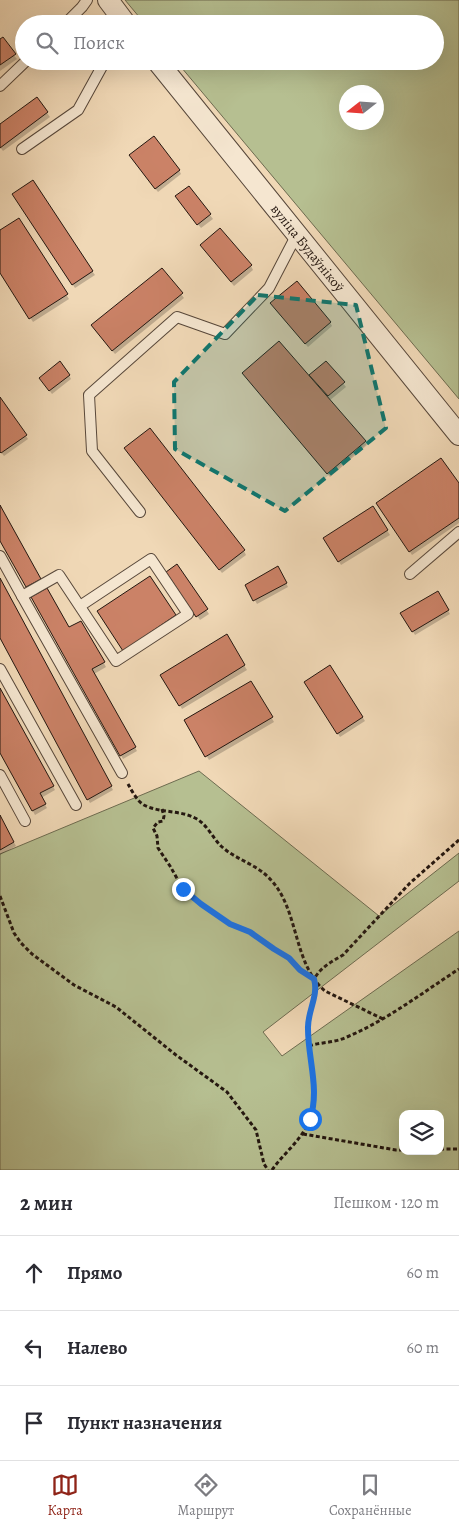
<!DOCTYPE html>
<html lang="ru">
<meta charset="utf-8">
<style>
:root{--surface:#fff;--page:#f2f2f3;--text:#2b2b33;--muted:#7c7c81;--line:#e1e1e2;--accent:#8f2418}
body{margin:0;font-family:Alegreya,serif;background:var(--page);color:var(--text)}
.controls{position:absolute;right:15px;bottom:15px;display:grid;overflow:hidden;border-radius:10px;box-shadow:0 5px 20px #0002}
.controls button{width:45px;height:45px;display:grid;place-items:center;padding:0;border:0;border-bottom:1px solid var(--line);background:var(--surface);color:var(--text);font:25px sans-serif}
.compass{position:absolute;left:339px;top:85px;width:45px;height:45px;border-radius:50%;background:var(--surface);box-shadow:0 5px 20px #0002;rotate:253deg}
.stop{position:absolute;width:15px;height:15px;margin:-11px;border:4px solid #1a73e8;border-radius:50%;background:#fff}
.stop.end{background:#1a73e8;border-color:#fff;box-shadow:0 1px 5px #0008}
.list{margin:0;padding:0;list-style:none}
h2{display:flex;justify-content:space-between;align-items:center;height:65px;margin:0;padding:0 20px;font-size:21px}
h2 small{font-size:16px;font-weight:400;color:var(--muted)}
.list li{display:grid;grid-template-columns:32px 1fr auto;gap:15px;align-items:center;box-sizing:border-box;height:75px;padding:0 20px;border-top:1px solid var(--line)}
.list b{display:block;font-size:19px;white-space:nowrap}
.list em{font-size:16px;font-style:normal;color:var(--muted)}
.icon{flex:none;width:28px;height:28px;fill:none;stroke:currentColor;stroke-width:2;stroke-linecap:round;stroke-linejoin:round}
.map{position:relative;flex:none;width:459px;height:1170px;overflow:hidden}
.search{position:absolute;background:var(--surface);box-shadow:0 5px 20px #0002;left:15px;right:15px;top:15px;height:55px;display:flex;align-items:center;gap:12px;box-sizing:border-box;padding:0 18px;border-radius:28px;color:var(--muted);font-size:19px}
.sheet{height:290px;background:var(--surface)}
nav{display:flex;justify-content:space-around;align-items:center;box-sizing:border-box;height:70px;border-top:1px solid var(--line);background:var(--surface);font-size:14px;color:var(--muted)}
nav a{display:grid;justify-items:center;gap:2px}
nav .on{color:var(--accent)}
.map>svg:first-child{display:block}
.green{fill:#b6bf91;stroke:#6d6b50;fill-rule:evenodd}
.shadow{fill:#0003}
.building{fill:#cb8267;stroke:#241710}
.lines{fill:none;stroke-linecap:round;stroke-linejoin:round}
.lane-casing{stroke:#57473a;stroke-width:12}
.street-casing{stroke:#57473a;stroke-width:22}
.path{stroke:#241710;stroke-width:3;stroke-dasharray:4 2.5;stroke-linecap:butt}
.lane{stroke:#f5e6d0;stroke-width:10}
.street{stroke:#f5e6d0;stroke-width:20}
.route{stroke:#1a73e8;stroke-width:6}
.marked{fill:#0f766e;fill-opacity:0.2;stroke:#0f766e;stroke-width:4;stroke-dasharray:10 6;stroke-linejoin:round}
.labels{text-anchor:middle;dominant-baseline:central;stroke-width:4;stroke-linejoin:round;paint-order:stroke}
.street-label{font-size:14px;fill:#241710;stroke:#f5e6d0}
</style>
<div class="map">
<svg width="459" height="1170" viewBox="0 0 459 1170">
<rect width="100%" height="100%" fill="#f0d8b6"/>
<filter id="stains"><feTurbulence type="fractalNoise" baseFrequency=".004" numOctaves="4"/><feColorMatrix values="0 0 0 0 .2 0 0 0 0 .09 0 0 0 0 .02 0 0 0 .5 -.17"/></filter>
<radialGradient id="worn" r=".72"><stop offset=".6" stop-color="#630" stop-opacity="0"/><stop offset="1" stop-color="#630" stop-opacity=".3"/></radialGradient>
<g class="green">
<path d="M125 0H459V399L176 61H435V24H145ZM346 92H376V122H346Z"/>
<path d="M199 771 379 916 459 853V881L263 1032 282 1056 459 931V1170H0V854ZM403 1114H440V1151H403Z"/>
</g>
<g class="shadow">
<polygon points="0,40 17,59 0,71"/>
<polygon points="36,98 50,117 3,151 0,147 0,125"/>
<polygon points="133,160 179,170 181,174 158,192"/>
<polygon points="189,188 213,219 201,228 179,201"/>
<polygon points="16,199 92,271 95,275 75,288"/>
<polygon points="18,219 69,299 33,322 0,271 0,231"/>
<polygon points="201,245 251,266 253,270 234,286"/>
<polygon points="162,270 184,298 115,354 95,330"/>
<polygon points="274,308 330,322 332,326 308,347"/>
<polygon points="326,362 346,387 329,401 367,445 330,477 246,377 309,377"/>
<polygon points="69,375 71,379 52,394 43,382"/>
<polygon points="0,399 28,439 4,456 0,451"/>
<polygon points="128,452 244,551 246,555 222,573"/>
<polygon points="459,485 459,523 412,555 380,507"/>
<polygon points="373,508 390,535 341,565 325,538"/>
<polygon points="177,566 209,614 200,620 170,576"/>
<polygon points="278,568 288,587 257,604 246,585"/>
<polygon points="150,578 178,620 126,654"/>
<polygon points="0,580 113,790 90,803 0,636"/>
<polygon points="437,592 450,614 415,635 402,613"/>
<polygon points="33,598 69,629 81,622 106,667 94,674 137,751 123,759"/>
<polygon points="226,636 247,670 182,709 162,675"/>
<polygon points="330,667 365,721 340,737 306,683"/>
<polygon points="251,682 274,722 209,760 185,721"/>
<polygon points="0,690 55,790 41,798 47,808 35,815 0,750"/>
<polygon points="0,817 16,846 0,855"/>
</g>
<g class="building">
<polygon points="3,37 16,54 0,65 0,39"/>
<polygon points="37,97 48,112 0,148 0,124"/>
<polygon points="154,136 180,170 155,189 129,155"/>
<polygon points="33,180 93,271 72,285 12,194"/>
<polygon points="189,186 211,214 197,225 175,196"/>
<polygon points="19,218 68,294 29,319 0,273 0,230"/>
<polygon points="220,228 252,265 231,282 200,245"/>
<polygon points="162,268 183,293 112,351 91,325"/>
<polygon points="297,281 331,322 305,344 270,303"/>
<polygon points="279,341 366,441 327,474 242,373"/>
<polygon points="60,361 70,375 49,391 39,378"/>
<polygon points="326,361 345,382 328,396 309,375"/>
<polygon points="0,397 27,435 1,453 0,452"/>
<polygon points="150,428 245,550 219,570 124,448"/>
<polygon points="441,458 459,483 459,518 409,552 376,503"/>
<polygon points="0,505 41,579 26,587 0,541"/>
<polygon points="373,506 388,530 338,562 323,538"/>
<polygon points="177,564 208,609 196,617 166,572"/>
<polygon points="278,566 287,583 253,601 245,585"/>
<polygon points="150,576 176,615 123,651 97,611"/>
<polygon points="0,578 112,786 87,800 0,638"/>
<polygon points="47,588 69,627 81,621 105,662 92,669 136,747 120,756 31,597"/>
<polygon points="438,591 449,610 412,632 400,613"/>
<polygon points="227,634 245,665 179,706 160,675"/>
<polygon points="330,665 363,717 337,734 304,682"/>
<polygon points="251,681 273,717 205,757 184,720"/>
<polygon points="0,688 54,786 40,793 46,804 32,811 0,753"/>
<polygon points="0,815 14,842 0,850"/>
</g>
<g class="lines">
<defs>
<g id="lane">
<polyline points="65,24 82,7 87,0"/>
<polyline points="0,86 26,61"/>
<polyline points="22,149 78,110 105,61"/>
<polyline points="140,512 92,451 89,395 177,317 225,334 269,288 297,234"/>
<polyline points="0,556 22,596 59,575 116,661 188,614 151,559 80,606"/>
<polyline points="410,574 459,532"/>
<polyline points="22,596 122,773"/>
<polyline points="0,669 76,805"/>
<polyline points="0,775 25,821"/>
</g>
<g id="street">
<polyline points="108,0 126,24"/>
<path id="s1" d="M157 61 459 435"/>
</g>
</defs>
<use href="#lane" class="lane-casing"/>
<use href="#street" class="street-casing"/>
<g class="path">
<path d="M128 784C132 791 137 801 144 805 159 813 180 810 195 818 207 824 212 837 221 846 236 860 257 864 271 880 299 910 293 964 325 991L383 1019"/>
<polyline points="162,809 164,816 163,821 158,822 153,828 157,836 158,848 170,866 183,889 201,904 230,924 250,932 273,949 289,958 300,970 314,979"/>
<polyline points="0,896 14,933 21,943 32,954 74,985 116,1007 176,1055 227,1092 256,1130 264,1164 268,1170"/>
<path d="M309 1046C321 1042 334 1043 347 1037 387 1020 422 993 459 969"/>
<polyline points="303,1134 396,1150 403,1150"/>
<polyline points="440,1149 459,1149"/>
<path d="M272 1170C281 1157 293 1147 302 1134 325 1102 307 1064 308 1028 308 1011 318 996 314 979 321 967 331 962 343 955L410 883 459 840"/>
</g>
<use href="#lane" class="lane"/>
<use href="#street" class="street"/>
</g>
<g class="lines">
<path class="route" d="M183 889 201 904 230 924 250 932 274 949 289 958 300 970 314 979C319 996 307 1012 308 1029 308 1059 320 1090 310 1119"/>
</g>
<path class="marked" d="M258 295 356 305 386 428 285 511 175 449 174 382Z"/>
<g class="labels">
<g class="street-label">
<text stroke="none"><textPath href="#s1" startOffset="240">вуліца Будаўнікоў</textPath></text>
</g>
</g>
<rect width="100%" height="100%" filter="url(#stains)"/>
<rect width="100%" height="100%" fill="url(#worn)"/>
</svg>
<div class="controls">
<button><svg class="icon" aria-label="layers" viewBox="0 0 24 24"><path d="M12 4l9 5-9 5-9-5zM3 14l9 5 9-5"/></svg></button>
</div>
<svg class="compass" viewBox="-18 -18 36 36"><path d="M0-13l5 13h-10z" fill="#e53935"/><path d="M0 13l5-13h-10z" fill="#7c7c81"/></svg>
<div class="stop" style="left:310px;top:1119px"></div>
<div class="stop end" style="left:183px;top:889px"></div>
<div class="search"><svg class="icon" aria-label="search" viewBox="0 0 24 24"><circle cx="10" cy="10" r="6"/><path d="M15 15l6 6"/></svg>Поиск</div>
</div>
<section class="sheet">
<h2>2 мин<small>Пешком · 120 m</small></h2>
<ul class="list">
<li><svg class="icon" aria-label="ahead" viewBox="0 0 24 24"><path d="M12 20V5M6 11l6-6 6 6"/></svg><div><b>Прямо</b></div><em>60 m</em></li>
<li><svg class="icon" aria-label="left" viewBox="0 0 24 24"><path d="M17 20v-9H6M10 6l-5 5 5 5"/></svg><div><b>Налево</b></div><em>60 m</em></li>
<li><svg class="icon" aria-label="arrive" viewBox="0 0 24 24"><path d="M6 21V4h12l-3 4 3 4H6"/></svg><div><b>Пункт назначения</b></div></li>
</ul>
</section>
<nav>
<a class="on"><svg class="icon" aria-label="map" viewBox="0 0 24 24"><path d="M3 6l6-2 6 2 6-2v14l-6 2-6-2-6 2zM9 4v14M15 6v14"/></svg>Карта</a>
<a><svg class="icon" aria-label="directions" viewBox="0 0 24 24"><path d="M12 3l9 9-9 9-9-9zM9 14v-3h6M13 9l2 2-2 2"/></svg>Маршрут</a>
<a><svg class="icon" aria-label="saved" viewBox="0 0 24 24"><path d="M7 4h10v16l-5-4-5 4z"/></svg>Сохранённые</a>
</nav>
